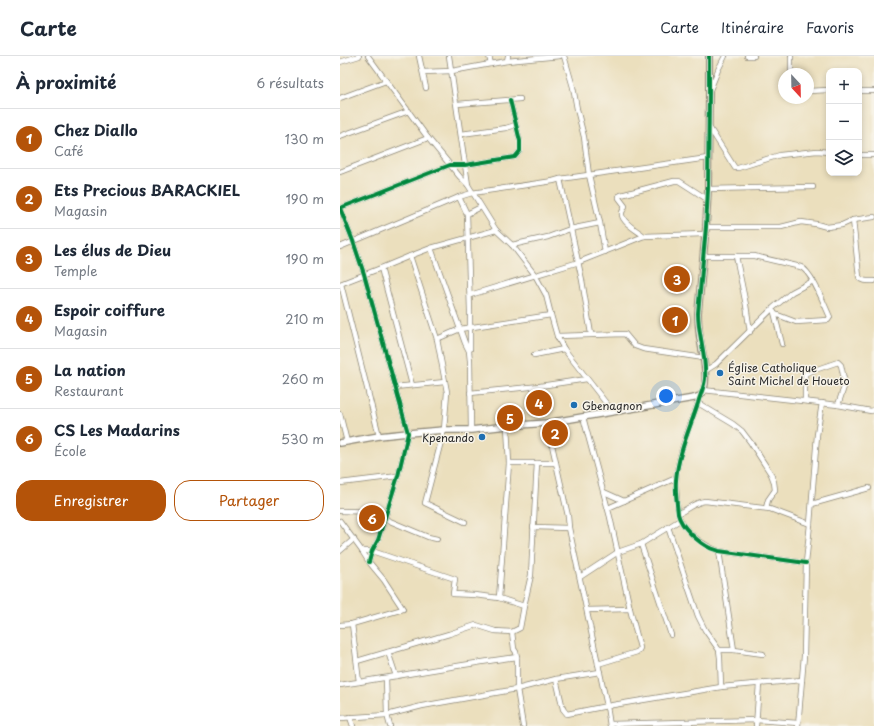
<!DOCTYPE html>
<html lang="fr">
<meta charset="utf-8">
<style>
:root{--surface:#fff;--page:#f2f2f3;--text:#1f2937;--muted:#747a83;--line:#e0e1e3;--accent:#b45309}
body{margin:0;font-family:"Playpen Sans",sans-serif;background:var(--page);color:var(--text)}
.controls{position:absolute;right:12px;top:12px;display:grid;overflow:hidden;border-radius:8px;box-shadow:0 2px 6px #0003}
.controls button{width:36px;height:36px;display:grid;place-items:center;padding:0;border:0;border-bottom:1px solid var(--line);background:var(--surface);color:var(--text);font:20px sans-serif}
.compass{position:absolute;left:438px;top:12px;width:36px;height:36px;border-radius:50%;background:var(--surface);box-shadow:0 2px 6px #0003;rotate:158deg}
.you{position:absolute;left:326px;top:340px;width:14px;height:14px;margin:-10px;border:3px solid #fff;border-radius:50%;background:#1a73e8;box-shadow:0 0 0 6px #1a73e833}
.badge{display:grid;place-items:center;width:26px;height:26px;border-radius:50%;background:var(--accent);color:#fff;font-size:13px;font-weight:700}
.pin{position:absolute;translate:-50% -50%;border:2px solid #fff;box-shadow:0 1px 4px #0006}
.list{margin:0;padding:0;list-style:none}
h2{display:flex;justify-content:space-between;align-items:center;height:52px;margin:0;padding:0 16px;font-size:17px}
h2 small{font-size:13px;font-weight:400;color:var(--muted)}
.list li{display:grid;grid-template-columns:26px 1fr auto;gap:12px;align-items:center;box-sizing:border-box;height:60px;padding:0 16px;border-top:1px solid var(--line)}
.list b{display:block;font-size:15px;white-space:nowrap}
.list p{margin:0;font-size:13px;white-space:nowrap;color:var(--muted)}
.list em{font-size:13px;font-style:normal;color:var(--muted)}
.actions{display:flex;gap:8px;padding:12px 16px}
.actions a{flex:1;padding:9px 0;border:1px solid var(--accent);border-radius:16px;text-align:center;font-size:14px;color:var(--accent)}
.actions .main{background:var(--accent);color:#fff}
.icon{flex:none;width:22px;height:22px;fill:none;stroke:currentColor;stroke-width:2;stroke-linecap:round;stroke-linejoin:round}
.map{position:relative;flex:none;width:534px;height:670px;overflow:hidden}
header{display:flex;align-items:center;gap:24px;box-sizing:border-box;height:56px;padding:0 20px;background:var(--surface);border-bottom:1px solid var(--line)}
header strong{font-size:19px}
nav{display:flex;gap:22px;margin-inline-start:auto;font-size:14px}
main{display:flex}
aside{flex:1;background:var(--surface)}
.map>svg:first-child{display:block}
.lines{fill:none;stroke-linecap:round;stroke-linejoin:round}
.minor-casing{stroke:#8b8574;stroke-width:6}
.tertiary-casing{stroke:#8b8574;stroke-width:8}
.minor{stroke:#fff;stroke-width:4.5}
.tertiary{stroke:#fff;stroke-width:5.5}
.cycleway-casing{stroke:#f7f3e8;stroke-width:6}
.cycleway{stroke:#00873e;stroke-width:4}
.poi-dot{fill:#1f6fb2;stroke:#f7f3e8;stroke-width:1.5}
.labels{text-anchor:middle;dominant-baseline:central;stroke-width:3;stroke-linejoin:round;paint-order:stroke}
.poi-label{font-size:11px;fill:#2b2b2b;stroke:#f7f3e8;text-anchor:start}
</style>
<header>
<strong>Carte</strong>
<nav><a>Carte</a><a>Itinéraire</a><a>Favoris</a></nav>
</header>
<main>
<aside>
<h2>À proximité<small>6 résultats</small></h2>
<ul class="list">
<li><span class="badge">1</span><div><b>Chez Diallo</b><p>Café</p></div><em>130 m</em></li>
<li><span class="badge">2</span><div><b>Ets Precious BARACKIEL</b><p>Magasin</p></div><em>190 m</em></li>
<li><span class="badge">3</span><div><b>Les élus de Dieu</b><p>Temple</p></div><em>190 m</em></li>
<li><span class="badge">4</span><div><b>Espoir coiffure</b><p>Magasin</p></div><em>210 m</em></li>
<li><span class="badge">5</span><div><b>La nation</b><p>Restaurant</p></div><em>260 m</em></li>
<li><span class="badge">6</span><div><b>CS Les Madarins</b><p>École</p></div><em>530 m</em></li>
</ul>
<div class="actions"><a class="main">Enregistrer</a><a>Partager</a></div>
</aside>
<div class="map">
<svg width="534" height="670" viewBox="0 0 534 670">
<rect width="100%" height="100%" fill="#f7f3e8"/>
<filter id="ink" filterUnits="userSpaceOnUse"><feTurbulence type="fractalNoise" baseFrequency=".025" numOctaves="2"/><feDisplacementMap in="SourceGraphic" scale="8" xChannelSelector="R" yChannelSelector="G"/><feConvolveMatrix kernelMatrix="1 2 1 2 8 2 1 2 1" color-interpolation-filters="sRGB"/></filter>
<filter id="wash" filterUnits="userSpaceOnUse"><feTurbulence type="fractalNoise" baseFrequency=".012" numOctaves="4" result="noise"/><feDisplacementMap in="SourceGraphic" scale="16" xChannelSelector="R" yChannelSelector="G"/><feGaussianBlur stdDeviation="0.9" result="paint"/><feColorMatrix in="noise" values="0 0 0 0 0 0 0 0 0 0 0 0 0 0 0 0 0 1.4 0 .05"/><feComposite in="paint" operator="in"/></filter>
<g filter="url(#wash)">
<rect width="100%" height="100%" fill="#ebdfbd"/>
</g>
<g filter="url(#ink)">
<g class="lines">
<defs>
<g id="minor">
<polyline points="28,0 88,82 120,121 128,129"/>
<polyline points="79,0 86,32"/>
<polyline points="109,0 128,129 156,174 172,189 195,219 206,239 211,259 217,280 224,293 273,356"/>
<polyline points="149,0 151,8"/>
<polyline points="224,0 233,31 237,53 244,81 249,119 260,167 265,196"/>
<polyline points="407,0 414,0"/>
<polyline points="451,0 451,18"/>
<polyline points="167,5 220,0"/>
<polyline points="0,6 19,0"/>
<polyline points="83,16 112,15 167,5 168,0"/>
<polyline points="370,34 378,14 385,0"/>
<polyline points="468,35 489,34"/>
<polyline points="519,35 534,35"/>
<polyline points="0,42 46,25"/>
<polyline points="117,48 180,43"/>
<polyline points="369,71 395,112 398,112 440,99 477,95 489,96"/>
<polyline points="121,78 166,72 176,69"/>
<polyline points="0,80 69,55"/>
<polyline points="519,99 534,99"/>
<polyline points="0,116 88,82"/>
<polyline points="220,123 242,224 251,278"/>
<polyline points="368,133 473,131"/>
<polyline points="119,141 127,158 130,255 130,293"/>
<polyline points="127,158 141,151"/>
<path d="M513 164 519 221C523 226 528 225 534 225"/>
<polyline points="366,171 441,171 461,166 476,168 487,171 502,169 513,164 534,161"/>
<path d="M304 180C298 175 283 167 282 159 281 156 284 153 285 150L279 142V140L281 139 334 125H339L367 143"/>
<polyline points="172,189 208,181 230,173 260,167"/>
<polyline points="0,191 119,141 132,137 213,125 220,123 368,102"/>
<polyline points="91,192 120,273 125,287 129,295 130,305 131,374"/>
<polyline points="70,200 97,283 107,336 104,374 85,447 125,466"/>
<path d="M363 200H414L461 211C472 216 484 248 490 261L488 264 456 266 435 258"/>
<polyline points="396,200 406,249 410,276"/>
<polyline points="41,212 72,329"/>
<polyline points="0,228 41,212 70,200 91,192 156,174"/>
<polyline points="1,228 39,380"/>
<polyline points="130,239 239,206 304,180 365,178"/>
<polyline points="434,256 442,288"/>
<polyline points="217,280 285,278 295,290 303,293 364,302"/>
<polyline points="97,283 120,273 211,259"/>
<polyline points="194,299 224,293"/>
<polyline points="365,315 376,308 433,252 452,236 473,225"/>
<polyline points="55,331 105,326"/>
<polyline points="363,334 498,349 531,355 534,354"/>
<polyline points="130,337 200,330 247,323"/>
<path d="M359 340 358 347C350 370 336 403 336 427 336 434 337 441 337 448 338 453 338 459 340 463 347 478 365 490 379 495L466 507"/>
<polyline points="465,345 465,319 466,317 498,306 501,309 505,328 498,349"/>
<polyline points="358,347 393,368 402,375 411,387 431,418 434,426 435,434 428,444 426,452"/>
<polyline points="0,358 7,386"/>
<polyline points="243,361 270,461 290,553 300,592 299,594 297,596 258,608"/>
<polyline points="207,367 228,460 229,472 267,650 270,670"/>
<polyline points="169,407 216,407"/>
<polyline points="0,427 58,420"/>
<polyline points="264,436 284,445"/>
<polyline points="472,448 529,432"/>
<polyline points="268,452 336,422"/>
<polyline points="0,455 47,456"/>
<path d="M338 458C347 453 355 446 365 445L430 453 470 468"/>
<polyline points="45,463 88,481 97,483"/>
<polyline points="0,465 22,495 32,495 115,523 113,538 135,539 159,542 184,550 191,519 197,407"/>
<polyline points="193,471 229,472"/>
<polyline points="328,471 358,560 365,574 379,594 380,602 381,631"/>
<polyline points="301,488 331,579"/>
<polyline points="0,495 14,483"/>
<polyline points="379,495 394,594"/>
<polyline points="29,506 32,495 38,484 58,420 68,377 24,218 13,185 0,152 110,109 125,109 175,101 180,95 180,85 170,44"/>
<polyline points="240,521 278,496 301,488 340,464"/>
<polyline points="159,542 169,407 167,370"/>
<polyline points="247,554 290,553"/>
<polyline points="12,568 19,626"/>
<polyline points="0,569 12,568 63,553 44,524 29,506 22,495"/>
<polyline points="172,576 180,572 184,550"/>
<polyline points="379,594 394,594 423,598"/>
<polyline points="48,596 56,620"/>
<polyline points="17,605 109,578 136,569 155,575 172,576 174,593 176,596 177,601 177,633 183,670"/>
<polyline points="46,622 47,659 50,670"/>
<polyline points="216,623 223,653 227,658 267,650 381,631 462,624"/>
<path d="M0 629C59 620 118 609 177 601"/>
<polyline points="10,661 13,670"/>
<polyline points="0,662 47,659 82,650 177,633 216,623 260,616"/>
<polyline points="270,668 416,664 458,667"/>
<polyline points="416,670 419,628"/>
<polyline points="458,670 464,600 466,507 470,468 477,379 482,347"/>
</g>
<path id="tertiary" d="M0 387 39 380 68 377 104 374H131L167 370 207 367 354 342C355 342 359 340 360 340 371 330 362 295 360 282 359 274 358 266 358 257L366 171 368 133 369 36V0"/>
</defs>
<use href="#minor" class="minor-casing"/>
<use href="#tertiary" class="tertiary-casing"/>
<use href="#minor" class="minor"/>
<use href="#tertiary" class="tertiary"/>
<defs>
<g id="cycleway">
<path d="M369 0V36L368 133 366 171 358 257C358 279 367 301 365 323 364 332 360 339 358 347 350 372 338 398 336 424 335 436 337 447 338 458 341 471 359 487 370 492 373 493 376 494 379 495L466 507"/>
<polyline points="29,506 32,495 38,484 58,420 68,377 24,218 13,185 0,152 110,109 125,109 175,101 180,95 180,85 170,44"/>
</g>
</defs>
<use href="#cycleway" class="cycleway-casing"/>
<use href="#cycleway" class="cycleway"/>
</g>
</g>
<g class="poi-dot">
<circle cx="380" cy="317" r="4"/>
<circle cx="234" cy="349" r="4"/>
<circle cx="142" cy="381" r="4"/>
</g>
<g class="labels">
<g class="poi-label">
<text x="388" y="311">Église Catholique<tspan x="388" dy="13">Saint Michel de Houeto</tspan></text>
<text x="242" y="349">Gbenagnon</text>
<text x="134" y="381" text-anchor="end">Kpenando</text>
</g>
</g>
</svg>
<div class="controls">
<button>+</button>
<button>−</button>
<button><svg class="icon" aria-label="layers" viewBox="0 0 24 24"><path d="M12 4l9 5-9 5-9-5zM3 14l9 5 9-5"/></svg></button>
</div>
<svg class="compass" viewBox="-18 -18 36 36"><path d="M0-13l5 13h-10z" fill="#e53935"/><path d="M0 13l5-13h-10z" fill="#747a83"/></svg>
<div class="you"></div>
<div class="pin badge" style="left:335px;top:264px">1</div>
<div class="pin badge" style="left:215px;top:377px">2</div>
<div class="pin badge" style="left:337px;top:223px">3</div>
<div class="pin badge" style="left:199px;top:347px">4</div>
<div class="pin badge" style="left:170px;top:362px">5</div>
<div class="pin badge" style="left:32px;top:462px">6</div>
</div>
</main>
